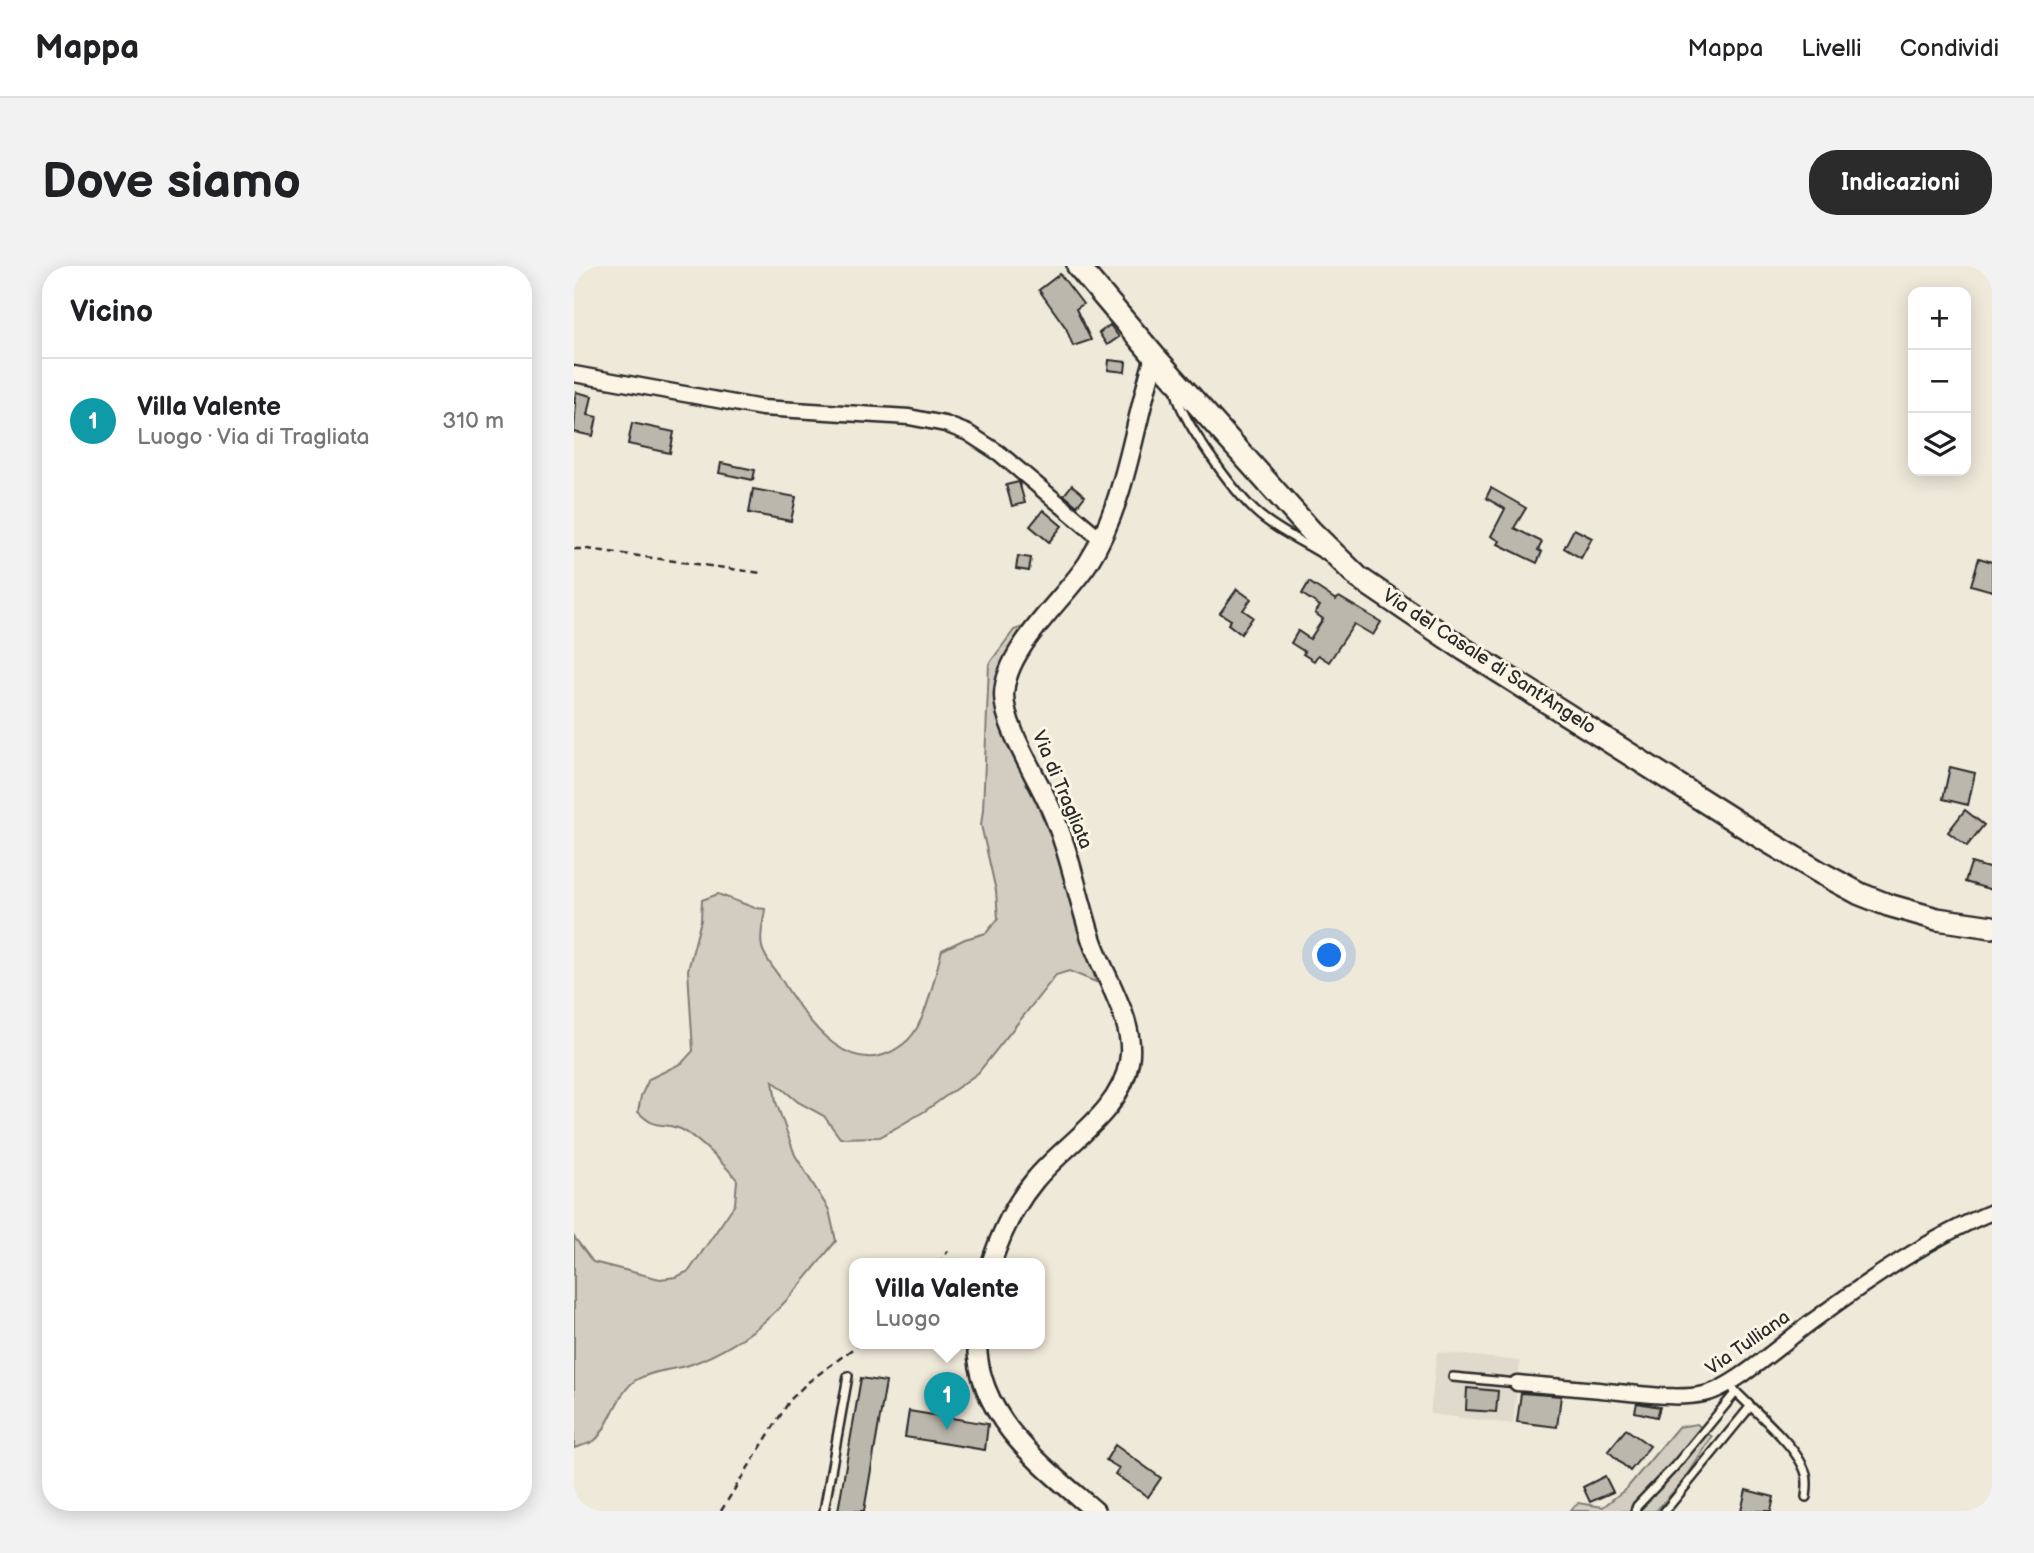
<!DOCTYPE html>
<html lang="it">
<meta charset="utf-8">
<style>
:root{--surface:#fff;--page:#f2f2f2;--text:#202124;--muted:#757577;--line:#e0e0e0;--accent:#2b2b2b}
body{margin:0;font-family:"Balsamiq Sans",sans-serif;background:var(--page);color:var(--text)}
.controls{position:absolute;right:21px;top:21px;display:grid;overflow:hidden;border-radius:14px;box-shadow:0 4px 18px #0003}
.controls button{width:63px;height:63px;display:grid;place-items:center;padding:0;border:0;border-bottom:2px solid var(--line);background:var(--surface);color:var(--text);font:35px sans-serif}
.you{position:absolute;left:756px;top:690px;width:24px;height:24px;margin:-18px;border:5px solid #fff;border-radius:50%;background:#1a73e8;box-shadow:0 0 0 10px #1a73e833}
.badge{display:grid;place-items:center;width:46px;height:46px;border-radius:50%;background:var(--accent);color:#fff;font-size:23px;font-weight:700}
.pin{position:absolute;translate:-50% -58px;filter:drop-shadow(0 2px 4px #0008)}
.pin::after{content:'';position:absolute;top:37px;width:24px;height:21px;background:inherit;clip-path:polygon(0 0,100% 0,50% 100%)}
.popup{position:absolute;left:275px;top:992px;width:196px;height:91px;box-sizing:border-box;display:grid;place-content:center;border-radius:14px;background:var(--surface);filter:drop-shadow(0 2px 5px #0005);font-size:23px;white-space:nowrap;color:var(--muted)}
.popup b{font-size:26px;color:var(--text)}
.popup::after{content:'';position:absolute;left:50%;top:100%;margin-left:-14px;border:14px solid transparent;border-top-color:var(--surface)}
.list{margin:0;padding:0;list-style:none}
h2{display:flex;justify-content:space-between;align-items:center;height:91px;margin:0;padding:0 28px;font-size:30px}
h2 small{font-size:23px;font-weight:400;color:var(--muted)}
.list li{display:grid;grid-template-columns:46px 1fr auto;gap:21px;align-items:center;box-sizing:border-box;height:126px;padding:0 28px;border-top:2px solid var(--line)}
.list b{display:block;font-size:26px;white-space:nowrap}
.list p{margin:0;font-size:23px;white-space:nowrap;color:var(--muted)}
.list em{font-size:23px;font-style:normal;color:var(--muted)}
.icon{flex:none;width:38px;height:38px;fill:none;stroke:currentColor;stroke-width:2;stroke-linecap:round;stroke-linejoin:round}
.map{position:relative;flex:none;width:1418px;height:1245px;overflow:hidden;border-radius:28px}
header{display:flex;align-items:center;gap:42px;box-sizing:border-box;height:98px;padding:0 35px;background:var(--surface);border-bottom:2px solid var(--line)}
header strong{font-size:33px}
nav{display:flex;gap:38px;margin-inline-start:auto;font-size:24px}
.intro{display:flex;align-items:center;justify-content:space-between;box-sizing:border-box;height:168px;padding:0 42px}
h1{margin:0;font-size:49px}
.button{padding:18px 32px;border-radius:28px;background:var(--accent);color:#fff;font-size:24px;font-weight:700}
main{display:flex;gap:42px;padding:0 42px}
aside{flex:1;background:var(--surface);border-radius:28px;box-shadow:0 4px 18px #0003}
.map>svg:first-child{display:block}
.built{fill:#e0dacc}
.green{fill:#d2cdc0;stroke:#7e7c76;stroke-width:2}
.building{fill:#bcb7ac;stroke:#2b2b2b;stroke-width:2}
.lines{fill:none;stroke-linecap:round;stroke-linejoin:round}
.service-casing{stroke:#2b2b2b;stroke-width:12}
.minor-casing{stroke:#2b2b2b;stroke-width:19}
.tertiary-casing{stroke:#2b2b2b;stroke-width:23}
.secondary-casing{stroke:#2b2b2b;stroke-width:26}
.path{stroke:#2b2b2b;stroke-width:2.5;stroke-dasharray:7 5;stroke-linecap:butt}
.service{stroke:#fcf5e5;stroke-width:7}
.minor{stroke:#fcf5e5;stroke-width:14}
.tertiary{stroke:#fcf5e5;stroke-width:18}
.secondary{stroke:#fcf5e5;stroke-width:21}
.labels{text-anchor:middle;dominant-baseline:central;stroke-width:6;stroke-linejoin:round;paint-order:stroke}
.street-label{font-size:19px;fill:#2b2b2b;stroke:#fcf5e5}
</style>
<header>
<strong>Mappa</strong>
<nav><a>Mappa</a><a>Livelli</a><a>Condividi</a></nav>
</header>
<div class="intro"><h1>Dove siamo</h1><a class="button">Indicazioni</a></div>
<main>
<aside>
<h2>Vicino<small></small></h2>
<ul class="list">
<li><span class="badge" style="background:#0f9aa8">1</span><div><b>Villa Valente</b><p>Luogo · Via di Tragliata</p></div><em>310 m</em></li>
</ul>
</aside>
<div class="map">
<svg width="1418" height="1245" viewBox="0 0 1418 1245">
<rect width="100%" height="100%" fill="#efe9da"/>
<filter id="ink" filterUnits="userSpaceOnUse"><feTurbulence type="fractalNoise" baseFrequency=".0143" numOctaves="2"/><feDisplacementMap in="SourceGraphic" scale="14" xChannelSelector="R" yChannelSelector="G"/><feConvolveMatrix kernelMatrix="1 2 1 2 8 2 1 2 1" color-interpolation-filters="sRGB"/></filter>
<g filter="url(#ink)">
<polygon class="built" points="863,1086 946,1095 939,1158 856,1148"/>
<g class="green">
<path d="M455 359 425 420 469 534 522 716 495 705 482 709 404 807 351 845 306 871 266 872 250 850 224 836 199 815 202 836 221 889 255 944 262 975C217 1031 188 1071 118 1098 101 1104 78 1104 62 1114 43 1126 34 1165 20 1175 15 1178 6 1180 0 1182V971L19 996 86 1013 102 1011 115 1005 161 938 163 914C153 901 119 867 104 862 83 855 84 865 64 846L67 830 75 813 108 797 119 785 114 704 127 654 128 634 144 628 181 642 191 643C190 654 185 670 188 681 190 691 201 704 207 713 233 756 280 823 334 774 352 757 361 709 368 684L391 673 412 667 424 653 422 625 407 559 409 544 415 398 440 364Z"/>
<polygon points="1123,1158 1138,1171 1112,1212 1082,1245 995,1245 1004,1237 1029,1241 1053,1222 1104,1161"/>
</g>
<g class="building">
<polygon points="486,8 509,38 502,43 517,74 499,80 492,62 465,24"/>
<polygon points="536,59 545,71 533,79 525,67"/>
<polygon points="535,94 552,96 551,106 534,104"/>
<polygon points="2,126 18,130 14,149 23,151 19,170 0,166 2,137 0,137"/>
<polygon points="58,157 100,166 96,187 54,178"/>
<polygon points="147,197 181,204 179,214 145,207"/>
<polygon points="445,216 451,237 438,240 432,219"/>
<polygon points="498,219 511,230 503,240 490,229"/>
<polygon points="917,222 952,242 940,262 968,276 964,284 968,286 963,297 924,278 926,275 917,270 931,243 912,232"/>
<polygon points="179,223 222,231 217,255 175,247"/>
<polygon points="469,244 488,260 475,276 456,260"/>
<polygon points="1000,263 1018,272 1007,292 990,282"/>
<polygon points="444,290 457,292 455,305 442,303"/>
<polygon points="1405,292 1418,296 1418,325 1397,319"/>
<polygon points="735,316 762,334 765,331 807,356 799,369 780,358 755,396 744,389 740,395 729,388 731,386 717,377 724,365 736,373 749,353 741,347 746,340 728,328"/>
<polygon points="663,323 677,333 669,344 679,351 667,368 654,358 657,354 646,347"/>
<polygon points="1376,501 1401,507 1394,539 1369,533"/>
<polygon points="1391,544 1410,559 1393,580 1374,566"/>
<polygon points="1397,597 1418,603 1418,624 1391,616"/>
<polygon points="287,1112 312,1116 290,1245 264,1245"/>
<polygon points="893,1122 924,1125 922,1146 892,1144"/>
<polygon points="947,1127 987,1130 983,1161 943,1156"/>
<polygon points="1063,1137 1086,1141 1083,1151 1061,1146"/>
<polygon points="335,1145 414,1158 411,1184 331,1171"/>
<polygon points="1052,1163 1076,1180 1056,1205 1034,1185"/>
<polygon points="541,1179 587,1212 574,1231 541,1208 545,1202 532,1194"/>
<polygon points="1031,1210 1039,1226 1016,1236 1009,1221"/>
<polygon points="1172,1224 1200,1231 1197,1245 1167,1245"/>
</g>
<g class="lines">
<defs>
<g id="service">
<path d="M602 124C604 151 660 225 681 245 699 262 727 275 748 288"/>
<polyline points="879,1111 943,1117"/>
<path d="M1159 1123C1180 1145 1224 1180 1232 1208 1234 1216 1233 1224 1232 1231"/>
<polyline points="250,1245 274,1110"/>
<polyline points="1061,1245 1063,1240 1101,1200 1162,1126"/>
<polyline points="1091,1245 1176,1141"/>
</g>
<g id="minor">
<polyline points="0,108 188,142 335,151 371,158 394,167 425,187 527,273"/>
<path d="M943 1117C980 1120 1018 1123 1055 1127 1079 1129 1105 1133 1130 1128 1159 1123 1213 1073 1240 1054 1293 1015 1357 971 1418 946"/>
</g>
<g id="tertiary">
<path d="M417 998C427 967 440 939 461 914 492 876 546 848 555 796 563 757 529 710 517 672 503 628 495 583 476 541 463 511 430 461 430 429 431 382 490 334 514 297 553 235 559 159 581 91"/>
<path d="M403 1078C404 1153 470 1201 521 1245"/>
</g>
<polyline id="secondary" points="504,0 581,91 737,265 785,312 891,384 1188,572 1247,607 1286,628 1314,639 1363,653 1418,661"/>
</defs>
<use href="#service" class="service-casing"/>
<use href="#minor" class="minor-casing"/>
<use href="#tertiary" class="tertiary-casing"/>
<use href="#secondary" class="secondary-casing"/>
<g class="path">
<polyline points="0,283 14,283 187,307"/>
<polyline points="364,998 374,985"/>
<polyline points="147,1245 216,1134 233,1117 285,1078"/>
</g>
<use href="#service" class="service"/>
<use href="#minor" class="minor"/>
<use href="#tertiary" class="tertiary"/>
<use href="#secondary" class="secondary"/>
</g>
</g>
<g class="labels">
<g class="street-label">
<text transform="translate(915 396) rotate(33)">Via del Casale di Sant'Angelo</text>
<text transform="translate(488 524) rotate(67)">Via di Tragliata</text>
<text transform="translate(1174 1077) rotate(-35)">Via Tulliana</text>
</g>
</g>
</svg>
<div class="controls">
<button>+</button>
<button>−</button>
<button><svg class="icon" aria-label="layers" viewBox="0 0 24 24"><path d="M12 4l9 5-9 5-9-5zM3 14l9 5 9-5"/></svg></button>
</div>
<div class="you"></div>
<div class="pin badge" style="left:373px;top:1164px;background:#0f9aa8">1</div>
<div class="popup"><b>Villa Valente</b>Luogo</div>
</div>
</main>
